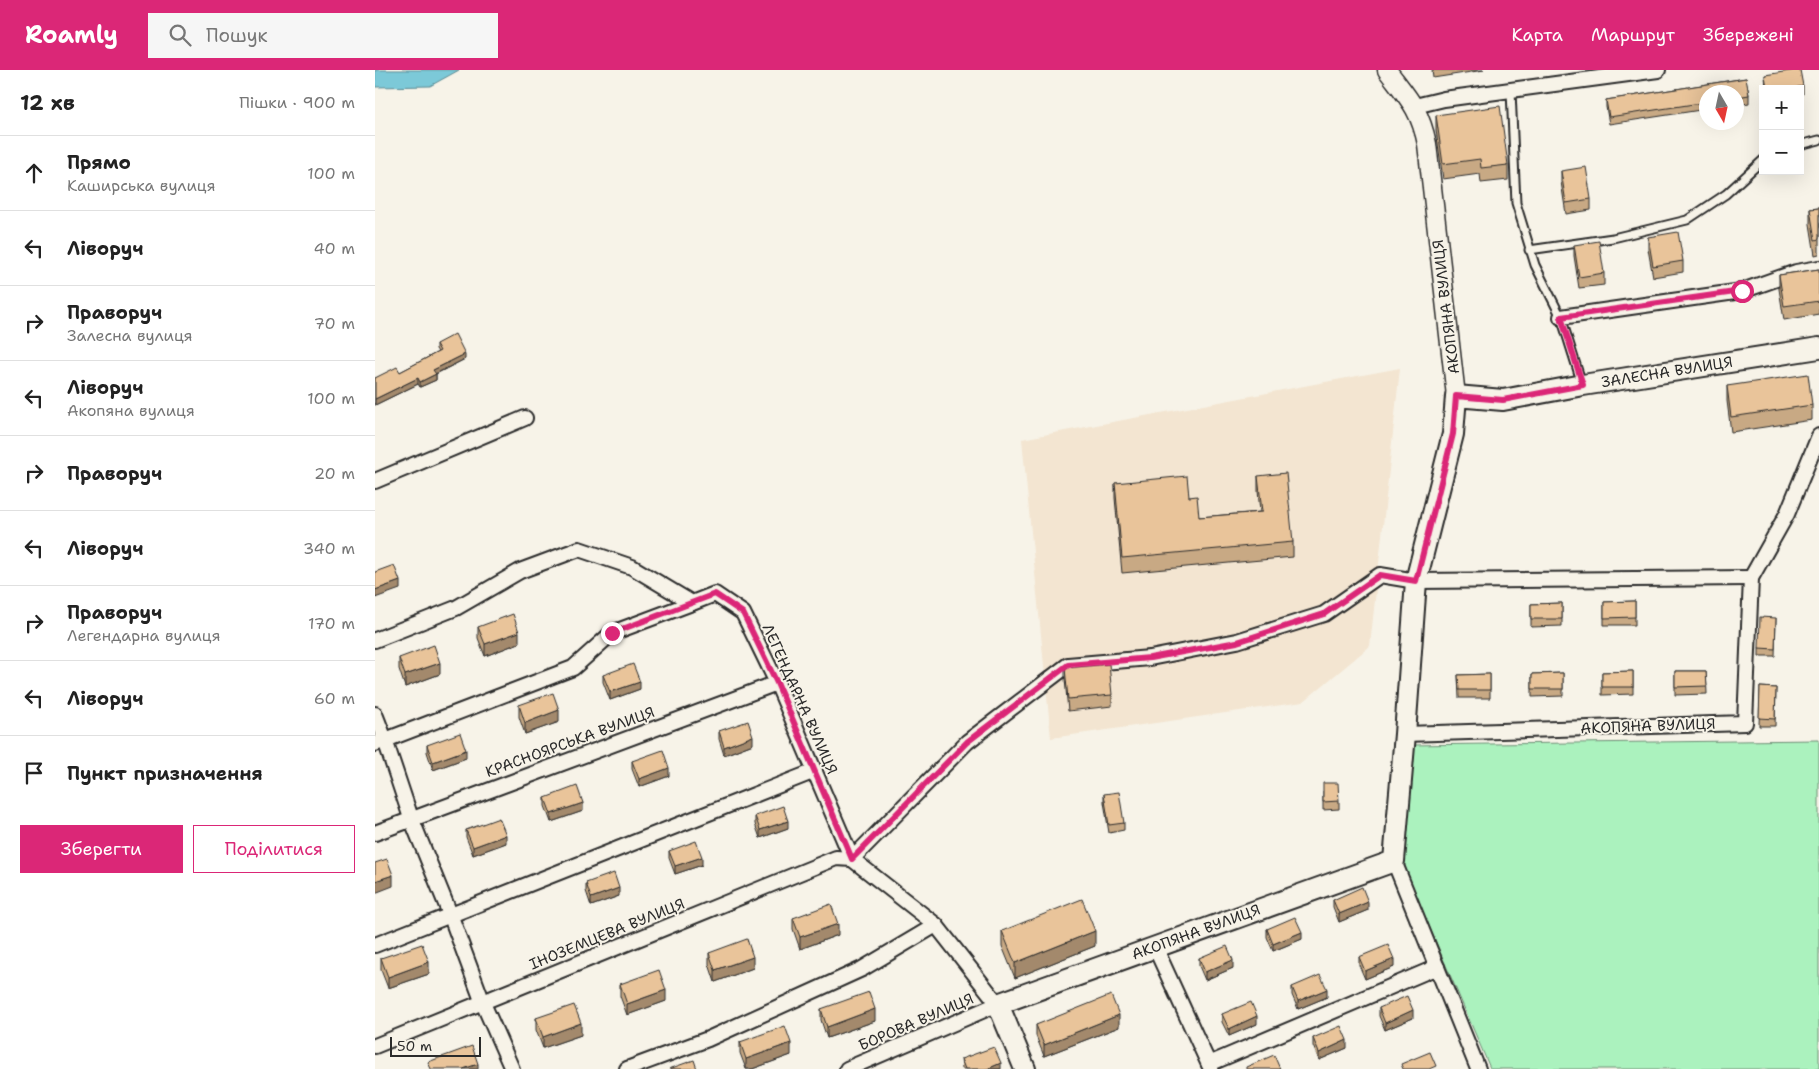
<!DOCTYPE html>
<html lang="uk">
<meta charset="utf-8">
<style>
:root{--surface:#fff;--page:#f6f6f6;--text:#222;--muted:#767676;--line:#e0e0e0;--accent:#db2777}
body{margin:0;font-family:"Shantell Sans",sans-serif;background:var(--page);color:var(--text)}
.controls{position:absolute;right:15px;top:15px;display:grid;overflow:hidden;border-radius:0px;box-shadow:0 5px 20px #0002}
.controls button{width:45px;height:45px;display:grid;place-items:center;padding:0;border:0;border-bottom:1px solid var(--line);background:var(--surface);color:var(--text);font:25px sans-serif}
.compass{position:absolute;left:1324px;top:15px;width:45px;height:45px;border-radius:50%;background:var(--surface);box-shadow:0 5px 20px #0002;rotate:171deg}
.scale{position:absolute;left:15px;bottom:12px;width:91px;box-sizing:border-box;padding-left:5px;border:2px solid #2b2b2b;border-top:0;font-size:14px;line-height:18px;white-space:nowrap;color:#2b2b2b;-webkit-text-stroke:4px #f7f3e8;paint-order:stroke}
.stop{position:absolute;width:15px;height:15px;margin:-11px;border:4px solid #db2777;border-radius:50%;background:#fff}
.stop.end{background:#db2777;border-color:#fff;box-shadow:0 1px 5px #0008}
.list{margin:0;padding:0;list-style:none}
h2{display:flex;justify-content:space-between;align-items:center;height:65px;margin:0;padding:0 20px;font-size:21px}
h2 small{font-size:16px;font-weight:400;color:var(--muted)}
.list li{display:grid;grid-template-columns:32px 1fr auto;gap:15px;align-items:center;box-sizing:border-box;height:75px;padding:0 20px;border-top:1px solid var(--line)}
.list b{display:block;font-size:19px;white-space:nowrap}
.list p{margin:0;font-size:16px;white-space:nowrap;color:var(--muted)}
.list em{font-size:16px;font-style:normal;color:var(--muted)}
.actions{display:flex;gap:10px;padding:15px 20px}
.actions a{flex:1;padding:11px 0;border:1px solid var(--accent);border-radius:0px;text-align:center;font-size:18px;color:var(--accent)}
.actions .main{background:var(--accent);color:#fff}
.icon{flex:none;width:28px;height:28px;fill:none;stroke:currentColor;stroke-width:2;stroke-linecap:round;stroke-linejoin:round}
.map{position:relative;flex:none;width:1444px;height:999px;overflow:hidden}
header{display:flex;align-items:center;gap:30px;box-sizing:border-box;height:70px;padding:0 25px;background:var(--accent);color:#fff}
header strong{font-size:24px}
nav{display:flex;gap:28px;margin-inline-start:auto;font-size:18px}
.search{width:350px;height:45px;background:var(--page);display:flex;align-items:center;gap:12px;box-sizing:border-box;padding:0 18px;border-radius:0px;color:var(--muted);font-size:19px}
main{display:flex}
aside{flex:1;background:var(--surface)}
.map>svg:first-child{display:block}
.built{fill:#f3e5d1}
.green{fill:#abf2be;stroke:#6b8e74}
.water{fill:#7bc9d8;stroke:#5b8a93}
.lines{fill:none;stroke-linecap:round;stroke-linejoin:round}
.service-casing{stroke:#2b2b2b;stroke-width:11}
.minor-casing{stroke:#2b2b2b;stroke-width:18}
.tertiary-casing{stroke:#2b2b2b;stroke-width:21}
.secondary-casing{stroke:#2b2b2b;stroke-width:24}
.service{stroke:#f7f3e8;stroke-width:7}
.minor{stroke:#f7f3e8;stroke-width:14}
.tertiary{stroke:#f7f3e8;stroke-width:18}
.secondary{stroke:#f7f3e8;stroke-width:20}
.wall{fill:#c8a984;stroke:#2b2b2b}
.shaded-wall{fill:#a3896c;stroke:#2b2b2b}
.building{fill:#e9c49a;stroke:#2b2b2b}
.route{stroke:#db2777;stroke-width:6}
.labels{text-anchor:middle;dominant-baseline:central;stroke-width:4;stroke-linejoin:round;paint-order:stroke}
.street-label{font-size:15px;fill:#2b2b2b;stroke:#f7f3e8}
</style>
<header>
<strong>Roamly</strong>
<div class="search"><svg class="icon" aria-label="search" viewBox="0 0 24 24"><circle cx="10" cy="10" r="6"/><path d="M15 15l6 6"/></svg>Пошук</div>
<nav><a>Карта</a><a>Маршрут</a><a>Збережені</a></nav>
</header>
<main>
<aside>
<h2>12 хв<small>Пішки · 900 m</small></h2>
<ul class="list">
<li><svg class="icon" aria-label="ahead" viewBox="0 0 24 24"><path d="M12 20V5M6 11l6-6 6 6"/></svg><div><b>Прямо</b><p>Каширська вулиця</p></div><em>100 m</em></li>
<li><svg class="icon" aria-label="left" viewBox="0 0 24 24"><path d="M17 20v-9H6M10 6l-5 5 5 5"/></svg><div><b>Ліворуч</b></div><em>40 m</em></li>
<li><svg class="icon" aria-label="right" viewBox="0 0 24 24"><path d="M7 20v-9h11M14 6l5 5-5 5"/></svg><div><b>Праворуч</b><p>Залесна вулиця</p></div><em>70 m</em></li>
<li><svg class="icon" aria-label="left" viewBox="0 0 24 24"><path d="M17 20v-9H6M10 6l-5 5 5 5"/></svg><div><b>Ліворуч</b><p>Акопяна вулиця</p></div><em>100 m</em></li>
<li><svg class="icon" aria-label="right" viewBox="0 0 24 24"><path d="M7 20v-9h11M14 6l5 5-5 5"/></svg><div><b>Праворуч</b></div><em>20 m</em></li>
<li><svg class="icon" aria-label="left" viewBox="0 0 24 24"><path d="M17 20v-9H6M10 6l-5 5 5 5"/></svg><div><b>Ліворуч</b></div><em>340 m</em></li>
<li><svg class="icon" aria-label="right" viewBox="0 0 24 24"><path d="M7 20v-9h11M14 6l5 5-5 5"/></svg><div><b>Праворуч</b><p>Легендарна вулиця</p></div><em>170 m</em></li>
<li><svg class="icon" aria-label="left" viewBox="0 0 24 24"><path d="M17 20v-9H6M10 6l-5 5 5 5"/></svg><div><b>Ліворуч</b></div><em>60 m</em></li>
<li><svg class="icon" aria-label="arrive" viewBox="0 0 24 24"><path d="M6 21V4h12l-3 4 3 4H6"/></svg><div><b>Пункт призначення</b></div></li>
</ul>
<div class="actions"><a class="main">Зберегти</a><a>Поділитися</a></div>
</aside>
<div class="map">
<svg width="1444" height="999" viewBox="0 0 1444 999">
<rect width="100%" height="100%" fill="#f7f3e8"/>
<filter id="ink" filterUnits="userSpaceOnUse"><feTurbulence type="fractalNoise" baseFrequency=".02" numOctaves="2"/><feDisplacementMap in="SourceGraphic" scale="10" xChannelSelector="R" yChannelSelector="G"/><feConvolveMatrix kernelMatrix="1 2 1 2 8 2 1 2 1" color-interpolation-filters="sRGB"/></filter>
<g filter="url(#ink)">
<polygon class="built" points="1025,298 995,576 928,632 676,668 647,369"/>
<polygon class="green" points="1444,670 1444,999 1116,999 1115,998 1027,793 1035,675"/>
<polygon class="water" points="0,0 84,0 55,16 0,17"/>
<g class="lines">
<defs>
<g id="service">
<polyline points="1136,21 1141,133 1160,195 1186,247 1207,314"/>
<polyline points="1425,75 1444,70"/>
<polyline points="1154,180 1238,168 1312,150 1351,124 1388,90"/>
</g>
<g id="minor">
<polyline points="1040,36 1069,29 1283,0"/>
<polyline points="1186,247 1367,221 1421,202 1444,198"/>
<polyline points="0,411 150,348"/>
<polyline points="0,570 81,538 145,501 204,479 257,497 317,533 340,524 368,543 402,613 477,789"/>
<polyline points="0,644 10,670 36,748 75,844 108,933 137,999"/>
<polyline points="1030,664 1370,653 1376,508 1412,444 1444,366"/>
<polyline points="0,674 198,598 237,563 317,533"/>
<polyline points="0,763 402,613"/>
<polyline points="477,789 592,672 693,595 775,588 862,571 949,544 1005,505 1041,511 1376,508"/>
<polyline points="1019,791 1103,999"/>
<polyline points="0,875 440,701"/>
<polyline points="780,877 836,999"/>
<polyline points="0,976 461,788 477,789"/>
<polyline points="834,994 1062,897"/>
<polyline points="252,999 333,969 487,899 561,855"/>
<polyline points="472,999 623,934 561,855 477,789"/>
</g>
<path id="tertiary" d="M1012 0C1033 28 1045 39 1052 74L1081 326"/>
<polyline id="secondary" points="650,999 623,934 1019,791 1030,664 1041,511 1078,364 1081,326 1128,330 1208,315 1444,278"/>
</defs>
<use href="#service" class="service-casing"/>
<use href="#minor" class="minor-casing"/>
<use href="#tertiary" class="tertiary-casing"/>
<use href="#secondary" class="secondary-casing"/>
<use href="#service" class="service"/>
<use href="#minor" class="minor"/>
<use href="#tertiary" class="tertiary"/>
<use href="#secondary" class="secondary"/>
</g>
<g class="wall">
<polygon points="1057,0 1109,0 1058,8"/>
<polygon points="1390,5 1428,16 1428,24 1425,24 1425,19 1391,19"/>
<polygon points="1371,8 1374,25 1374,33 1362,35 1362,22 1332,22 1332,39 1234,54 1231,37 1231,30"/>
<polygon points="1061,45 1133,95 1133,110 1106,113 1105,104 1068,109 1061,60"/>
<polygon points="1186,101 1216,129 1216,140 1191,144 1186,112"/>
<polygon points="1444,138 1444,184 1440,185 1435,154 1435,139"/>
<polygon points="1273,167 1308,191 1308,202 1278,207 1273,179"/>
<polygon points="1199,175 1229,203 1229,215 1204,218 1199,186"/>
<polygon points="1444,199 1444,244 1409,250 1404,219 1404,205"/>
<polygon points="61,274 90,289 61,304 61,310 45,317 43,314 0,335 0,308 25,302 63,282 61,279"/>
<polygon points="1352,316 1437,335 1437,350 1356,362 1352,331"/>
<polygon points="883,406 918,472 918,487 747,503 740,428 740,413 814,427 824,447 885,442 883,421"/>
<polygon points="1260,531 1260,555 1229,555 1229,532"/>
<polygon points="1187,533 1187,556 1156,557 1156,534"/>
<polygon points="1401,548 1400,586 1384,586 1384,578"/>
<polygon points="103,557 144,573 110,586 103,568"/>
<polygon points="24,588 65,604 30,617 24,599"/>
<polygon points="690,598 737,625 737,636 693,641 690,609"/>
<polygon points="1258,601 1258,624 1227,625 1227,602"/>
<polygon points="1300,601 1331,601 1332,624 1300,625"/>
<polygon points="1188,603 1188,626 1157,627 1157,604"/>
<polygon points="1115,604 1115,628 1084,628 1083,605"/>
<polygon points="228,605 265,619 235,630 228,612"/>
<polygon points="1385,617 1401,618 1400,656 1384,656"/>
<polygon points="144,635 184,652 150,664 144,647"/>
<polygon points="344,661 378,674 349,685 344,669"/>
<polygon points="52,675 91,688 58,700 52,682"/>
<polygon points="257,691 294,706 264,717 257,699"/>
<polygon points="948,721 964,731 964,739 948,740"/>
<polygon points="729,724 749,753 749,760 734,763 729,732"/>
<polygon points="170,728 208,741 176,752 170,736"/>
<polygon points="380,746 413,758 385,768 380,754"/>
<polygon points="91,760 131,773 98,785 91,767"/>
<polygon points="294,781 327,795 300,804 294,788"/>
<polygon points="211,813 244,826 216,836 211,821"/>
<polygon points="958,830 993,840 964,852 958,837"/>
<polygon points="418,848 463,865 425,879 418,859"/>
<polygon points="892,859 927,869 898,881 892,867"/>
<polygon points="627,861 720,876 640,908 627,876"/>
<polygon points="334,883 378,898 340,912 334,894"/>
<polygon points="984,887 1019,897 990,909 984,895"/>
<polygon points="6,888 54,904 13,918 6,900"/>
<polygon points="824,888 858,898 830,910 824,896"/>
<polygon points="245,914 291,931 252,945 245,926"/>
<polygon points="917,917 952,927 923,939 917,925"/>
<polygon points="1004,938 1038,948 1010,960 1004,946"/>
<polygon points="446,939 500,951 452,968 446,950"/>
<polygon points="847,944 882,954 854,966 847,952"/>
<polygon points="161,948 206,965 168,978 161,960"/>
<polygon points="661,955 744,957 669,986 661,966"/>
<polygon points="938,968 972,978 944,990 938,976"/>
<polygon points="365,972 416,985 377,999 371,999 365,983"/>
<polygon points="586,989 626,999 587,999"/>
</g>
<g class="shaded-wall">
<polygon points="90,284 90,289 58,305 58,300"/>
<polygon points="61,304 61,310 45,317 45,312"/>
<polygon points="43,308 43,314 0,335 0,329"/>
<polygon points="25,511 25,519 0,528 0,520"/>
<polygon points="144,562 144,573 110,586 110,574"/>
<polygon points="65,593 65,604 30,617 30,605"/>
<polygon points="265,612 265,619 235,630 235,622"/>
<polygon points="184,640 184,652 150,664 150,653"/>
<polygon points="378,666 378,674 349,685 349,677"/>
<polygon points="91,680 91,688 58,700 58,692"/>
<polygon points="294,698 294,706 264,717 264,709"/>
<polygon points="208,733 208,741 176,752 176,744"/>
<polygon points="413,751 413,758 385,768 385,760"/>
<polygon points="131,765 131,773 98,785 98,777"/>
<polygon points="327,787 327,795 300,804 300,796"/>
<polygon points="18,805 18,816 0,823 0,811"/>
<polygon points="244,818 244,826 216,836 216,828"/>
<polygon points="993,832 993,840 964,852 964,844"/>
<polygon points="463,854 463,865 425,879 425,867"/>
<polygon points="720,861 720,876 640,908 640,893"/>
<polygon points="927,862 927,869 898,881 898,874"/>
<polygon points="378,887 378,898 340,912 340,900"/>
<polygon points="1019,889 1019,897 990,909 990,901"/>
<polygon points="858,890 858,898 830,910 830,902"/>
<polygon points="54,892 54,904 13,918 13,907"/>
<polygon points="952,919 952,927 923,939 923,931"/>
<polygon points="291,920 291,931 252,945 252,934"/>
<polygon points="500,939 500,951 452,968 452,957"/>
<polygon points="1038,940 1038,948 1010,960 1010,953"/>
<polygon points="744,945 744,957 669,986 669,975"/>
<polygon points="882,946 882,954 854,966 854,959"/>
<polygon points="206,953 206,965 168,978 168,967"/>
<polygon points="972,970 972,978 944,990 944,983"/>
<polygon points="416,973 416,985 377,999 371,999 371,989"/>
<polygon points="626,993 626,999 612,999"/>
<polygon points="103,994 103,999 88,999"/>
</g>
<g class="building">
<polygon points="1421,0 1425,0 1428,16 1414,19 1392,19 1390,5"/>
<polygon points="1371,8 1374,25 1362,27 1362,22 1332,22 1332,32 1234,47 1231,30"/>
<polygon points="1125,36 1133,95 1106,98 1105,89 1068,94 1061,45"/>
<polygon points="1211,97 1216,129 1191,133 1186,101"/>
<polygon points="1444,138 1444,169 1440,170 1435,139"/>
<polygon points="1303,162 1308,191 1278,196 1273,167"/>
<polygon points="1224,171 1229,203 1204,207 1199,175"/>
<polygon points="1444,199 1444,231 1409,236 1404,205"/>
<polygon points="80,264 90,284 58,300 61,304 45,312 43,308 0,329 0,308 22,297 25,302 65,281 61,274"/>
<polygon points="1433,304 1437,335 1356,347 1352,316"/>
<polygon points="911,403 918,472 747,488 740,413 812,406 814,427 822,426 824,447 887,442 883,406"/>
<polygon points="19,495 25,511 0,520 0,502"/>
<polygon points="1260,531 1260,547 1229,548 1229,532"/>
<polygon points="1187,533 1187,549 1156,549 1156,534"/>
<polygon points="138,544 144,562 110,574 103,557"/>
<polygon points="1385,547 1401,548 1400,579 1384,578"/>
<polygon points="59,575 65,593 30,605 24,588"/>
<polygon points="258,594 265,612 235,622 228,605"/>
<polygon points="734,594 737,625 693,629 690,598"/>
<polygon points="1258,601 1258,617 1227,617 1227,602"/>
<polygon points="1300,601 1331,601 1332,616 1300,617"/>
<polygon points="1188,603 1188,619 1157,619 1157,604"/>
<polygon points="1115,604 1115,620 1084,620 1083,605"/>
<polygon points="1385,617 1401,618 1400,649 1384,648"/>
<polygon points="178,623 184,640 150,653 144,635"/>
<polygon points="373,651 378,666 349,677 344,661"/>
<polygon points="85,663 91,680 58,692 52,675"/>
<polygon points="288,680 294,698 264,709 257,691"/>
<polygon points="948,713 963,713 964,731 948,732"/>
<polygon points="202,716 208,733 176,744 170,728"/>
<polygon points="744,722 749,753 734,755 729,724"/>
<polygon points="408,736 413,751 385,760 380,746"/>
<polygon points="124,748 131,765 98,777 91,760"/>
<polygon points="321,771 327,787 300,796 294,781"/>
<polygon points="12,789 18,805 0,811 0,793"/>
<polygon points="239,803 244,818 216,828 211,813"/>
<polygon points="987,817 993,832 964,844 958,830"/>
<polygon points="707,829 720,861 640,893 627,861"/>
<polygon points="456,834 463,854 425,867 418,848"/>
<polygon points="920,847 927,862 898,874 892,859"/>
<polygon points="372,869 378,887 340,900 334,883"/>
<polygon points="47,874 54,892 13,907 6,888"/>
<polygon points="1013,875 1019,889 990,901 984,887"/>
<polygon points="852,876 858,890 830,902 824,888"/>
<polygon points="284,900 291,920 252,934 245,914"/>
<polygon points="945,905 952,919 923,931 917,917"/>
<polygon points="494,922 500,939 452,957 446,939"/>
<polygon points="736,925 744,945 669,975 661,955"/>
<polygon points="1032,926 1038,940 1010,953 1004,938"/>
<polygon points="876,932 882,946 854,959 847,944"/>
<polygon points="199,935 206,953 168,967 161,948"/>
<polygon points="410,956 416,973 371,989 365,972"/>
<polygon points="966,956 972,970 944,983 938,968"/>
<polygon points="97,976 103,994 88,999 56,999 53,992"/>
<polygon points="619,977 626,993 612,999 590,999 586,989"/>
<polygon points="1055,982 1061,996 1054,999 1028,999 1026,994"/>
<polygon points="899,985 905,999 871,999 871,997"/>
<polygon points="319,990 322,999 294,999"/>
</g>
</g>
<g class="lines" filter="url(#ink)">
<polyline class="route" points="237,563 340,524 368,543 402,613 477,789 592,672 693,595 775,588 862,572 949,544 1005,505 1041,511 1078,364 1081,326 1128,330 1208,315 1186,247 1367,221"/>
</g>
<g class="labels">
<g class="street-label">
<text transform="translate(1071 237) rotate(-97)">АКОПЯНА ВУЛИЦЯ</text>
<text transform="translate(1292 302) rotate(-9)">ЗАЛЕСНА ВУЛИЦЯ</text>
<text transform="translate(425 629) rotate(66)">ЛЕГЕНДАРНА ВУЛИЦЯ</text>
<text transform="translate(1273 656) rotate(-2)">АКОПЯНА ВУЛИЦЯ</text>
<text transform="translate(195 672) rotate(-20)">КРАСНОЯРСЬКА ВУЛИЦЯ</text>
<text transform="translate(821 862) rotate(-20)">АКОПЯНА ВУЛИЦЯ</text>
<text transform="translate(232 864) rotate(-22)">ІНОЗЕМЦЕВА ВУЛИЦЯ</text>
<text transform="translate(541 952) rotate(-23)">БОРОВА ВУЛИЦЯ</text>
</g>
</g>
</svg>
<div class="controls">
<button>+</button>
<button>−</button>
</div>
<svg class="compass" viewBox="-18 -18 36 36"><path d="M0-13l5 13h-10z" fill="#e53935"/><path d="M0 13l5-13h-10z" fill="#767676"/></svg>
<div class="scale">50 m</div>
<div class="stop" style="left:1367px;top:221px"></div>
<div class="stop end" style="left:237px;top:563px"></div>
</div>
</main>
